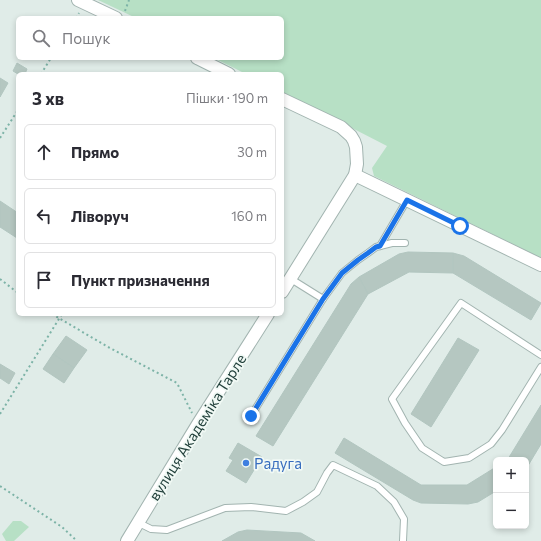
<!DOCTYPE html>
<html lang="uk">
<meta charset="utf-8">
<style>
:root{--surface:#fff;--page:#f7f7f7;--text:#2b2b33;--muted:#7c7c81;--line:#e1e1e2}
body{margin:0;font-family:Commissioner,sans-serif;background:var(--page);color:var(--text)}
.controls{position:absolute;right:12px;bottom:12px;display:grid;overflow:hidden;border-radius:6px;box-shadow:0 2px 6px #0003}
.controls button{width:36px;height:36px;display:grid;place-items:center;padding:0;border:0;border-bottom:1px solid var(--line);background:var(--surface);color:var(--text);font:20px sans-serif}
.stop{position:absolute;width:12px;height:12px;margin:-9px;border:3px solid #1a73e8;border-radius:50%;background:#fff}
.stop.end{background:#1a73e8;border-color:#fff;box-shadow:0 1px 4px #0008}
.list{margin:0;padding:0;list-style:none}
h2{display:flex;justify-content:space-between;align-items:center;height:52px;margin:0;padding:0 16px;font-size:17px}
h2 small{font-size:13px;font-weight:400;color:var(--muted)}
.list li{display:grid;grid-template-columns:26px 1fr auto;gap:12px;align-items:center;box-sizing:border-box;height:56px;margin:0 8px 8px;padding:0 8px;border:1px solid var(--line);border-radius:6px}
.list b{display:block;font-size:15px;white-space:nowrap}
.list em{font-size:13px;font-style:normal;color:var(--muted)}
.icon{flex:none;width:22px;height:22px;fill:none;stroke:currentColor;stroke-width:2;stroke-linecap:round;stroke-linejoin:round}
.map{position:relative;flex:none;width:541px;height:541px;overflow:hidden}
.search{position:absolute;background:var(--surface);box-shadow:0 2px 6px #0003;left:16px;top:16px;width:268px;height:44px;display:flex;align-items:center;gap:10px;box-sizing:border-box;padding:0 14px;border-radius:6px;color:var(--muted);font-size:15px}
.panel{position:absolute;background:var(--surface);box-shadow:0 2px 6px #0003;left:16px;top:72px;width:268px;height:244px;border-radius:6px}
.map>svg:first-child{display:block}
.green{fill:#b7e0c5}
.building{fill:#b5c7c1;stroke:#b2c6c0}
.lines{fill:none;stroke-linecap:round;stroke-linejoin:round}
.service-casing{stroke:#a2b4b0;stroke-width:8}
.minor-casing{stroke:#a2b4b0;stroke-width:14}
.path{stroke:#7db3a7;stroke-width:2;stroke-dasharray:2 3;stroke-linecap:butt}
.service{stroke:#fff;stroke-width:6}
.minor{stroke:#fff;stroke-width:12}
.route{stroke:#1a73e8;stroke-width:5}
.shop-dot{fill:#3f7fe0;stroke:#f1f9f5;stroke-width:1.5}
.labels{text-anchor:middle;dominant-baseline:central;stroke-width:3.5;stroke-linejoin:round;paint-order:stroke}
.street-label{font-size:15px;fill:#1f3e39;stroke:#f1f9f5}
.shop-label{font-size:15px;fill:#366cbe;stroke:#f1f9f5;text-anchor:start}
</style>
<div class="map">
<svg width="541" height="541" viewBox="0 0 541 541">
<rect width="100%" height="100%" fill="#e0ece8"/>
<g class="green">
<polygon points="98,0 541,0 541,258 374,176 372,168 387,146 282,92 282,74 246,74 214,58 282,58 282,18 136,18"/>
<polygon points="13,521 21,521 29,527 14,541 6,541 2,534"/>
</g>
<g class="building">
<polygon points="17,63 27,69 25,74 18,74 13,71"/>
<polygon points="0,78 8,83 0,97"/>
<polygon points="0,201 18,213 18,237 17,238 0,227"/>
<polygon points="408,252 453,253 453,273 409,272 368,294 359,277 399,254"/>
<polygon points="453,253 464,256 541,303 531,320 453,273"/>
<polygon points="359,277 368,294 273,446 256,436 351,284"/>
<polygon points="66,336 87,350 74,368 53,354"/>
<polygon points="458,338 479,350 431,427 411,414"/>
<polygon points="53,354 74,368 64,383 43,369"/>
<polygon points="0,364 15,373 9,384 0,378"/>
<polygon points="541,405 541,444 526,469 526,460 510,460 508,459"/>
<polygon points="344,438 421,485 467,485 496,467 496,491 478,502 468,504 421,503 413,500 335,453"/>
<polygon points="238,443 262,457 246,483 226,471 233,460 229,458"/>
<polygon points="247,530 301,533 315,541 222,541 238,532"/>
</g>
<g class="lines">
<defs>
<g id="service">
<polyline points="380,246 407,200"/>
<polyline points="291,279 323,299"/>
<polyline points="541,355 461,303 392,399 405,423 422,448 444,462 469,458 491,444 502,430 541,367"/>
<polyline points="251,416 323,299 342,273 358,260 368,253 376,247 392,243 405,243"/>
<polyline points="139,523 151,529 167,530 225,508 251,507 286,511 303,502 317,492 327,473 333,465 377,486 394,502 404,519 403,541"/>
</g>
<g id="minor">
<polyline points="78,0 116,18"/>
<polyline points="197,58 229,74"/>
<polyline points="282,99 341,127 351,136 354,141 356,147 357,164 355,175 282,292"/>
<polyline points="355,175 541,265"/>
<polyline points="127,541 198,424 268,314"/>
</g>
</defs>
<use href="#service" class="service-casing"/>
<use href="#minor" class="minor-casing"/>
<g class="path">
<polyline points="125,11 129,0"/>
<polyline points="76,18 79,13"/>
<polyline points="41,74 51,58"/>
<polyline points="0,138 18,110"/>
<polyline points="0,279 18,293"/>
<polyline points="52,314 108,347 177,383 192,413"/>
<polyline points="0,414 62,314"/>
<polyline points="0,486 62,527 77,541"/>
</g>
<use href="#service" class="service"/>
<use href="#minor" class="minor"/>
</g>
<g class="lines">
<polyline class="route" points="251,416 323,299 342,273 358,260 368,253 376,247 380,246 407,200 460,226"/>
</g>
<circle class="shop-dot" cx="246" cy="463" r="4"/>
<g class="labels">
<g class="street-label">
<text transform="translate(197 427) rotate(-58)">вулиця Академіка Тарле</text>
</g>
<g class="shop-label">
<text x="254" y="463">Радуга</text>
</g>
</g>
</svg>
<div class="controls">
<button>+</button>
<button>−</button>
</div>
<div class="stop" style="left:460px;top:226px"></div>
<div class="stop end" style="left:251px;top:416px"></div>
<div class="search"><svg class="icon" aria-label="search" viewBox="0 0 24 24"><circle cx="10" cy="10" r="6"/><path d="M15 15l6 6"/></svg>Пошук</div>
<section class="panel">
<h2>3 хв<small>Пішки · 190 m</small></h2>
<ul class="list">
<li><svg class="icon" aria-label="ahead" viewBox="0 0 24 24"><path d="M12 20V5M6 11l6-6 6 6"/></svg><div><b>Прямо</b></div><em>30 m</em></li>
<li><svg class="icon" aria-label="left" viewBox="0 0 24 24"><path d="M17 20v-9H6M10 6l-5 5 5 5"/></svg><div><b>Ліворуч</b></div><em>160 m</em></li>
<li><svg class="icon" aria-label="arrive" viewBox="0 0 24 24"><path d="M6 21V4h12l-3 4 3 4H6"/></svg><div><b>Пункт призначення</b></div></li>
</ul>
</section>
</div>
